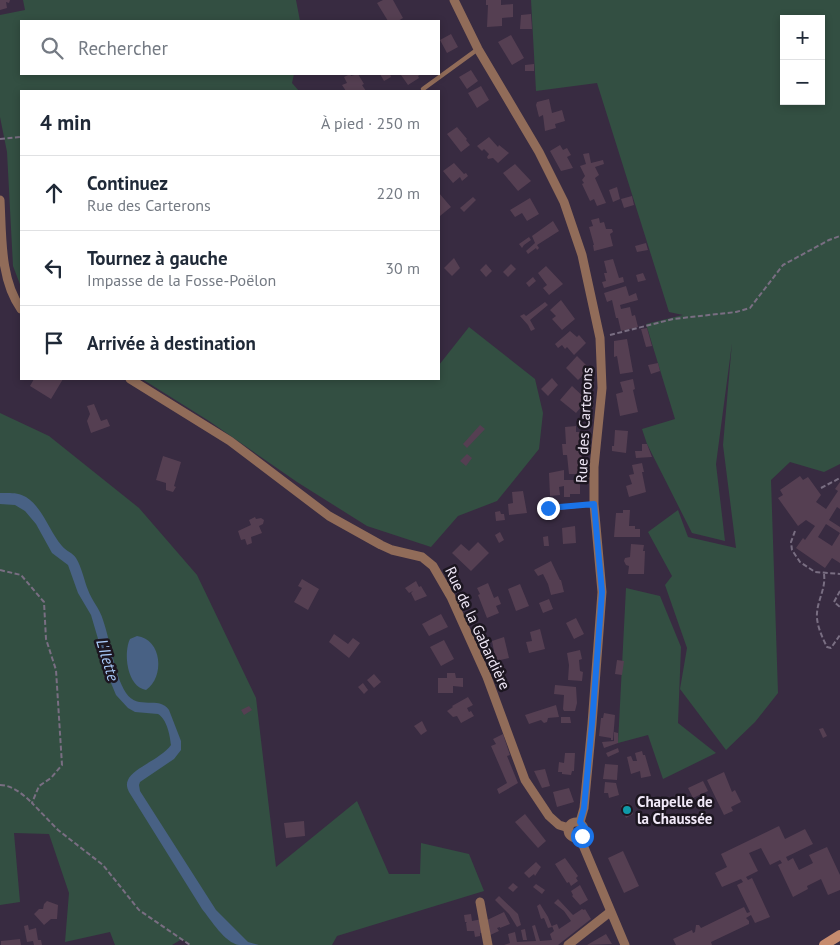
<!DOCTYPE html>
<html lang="fr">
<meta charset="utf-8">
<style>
:root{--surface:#fff;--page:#f2f2f3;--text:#1f2937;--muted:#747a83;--line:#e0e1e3}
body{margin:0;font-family:"PT Sans",sans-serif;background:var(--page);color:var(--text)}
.controls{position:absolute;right:15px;top:15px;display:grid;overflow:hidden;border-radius:0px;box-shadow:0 2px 8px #0003}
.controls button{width:45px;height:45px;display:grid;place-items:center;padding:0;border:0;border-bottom:1px solid var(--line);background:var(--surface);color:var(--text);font:25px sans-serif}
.stop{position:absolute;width:15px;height:15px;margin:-11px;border:4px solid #1a73e8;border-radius:50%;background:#fff}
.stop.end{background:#1a73e8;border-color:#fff;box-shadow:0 1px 5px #0008}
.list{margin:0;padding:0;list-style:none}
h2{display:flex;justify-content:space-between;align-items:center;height:65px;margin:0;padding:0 20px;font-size:21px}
h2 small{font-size:16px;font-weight:400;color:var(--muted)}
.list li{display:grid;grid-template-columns:32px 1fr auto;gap:15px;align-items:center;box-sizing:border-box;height:75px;padding:0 20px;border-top:1px solid var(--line)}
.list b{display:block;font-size:19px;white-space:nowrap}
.list p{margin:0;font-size:16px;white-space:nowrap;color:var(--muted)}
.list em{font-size:16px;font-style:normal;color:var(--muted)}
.icon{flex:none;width:28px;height:28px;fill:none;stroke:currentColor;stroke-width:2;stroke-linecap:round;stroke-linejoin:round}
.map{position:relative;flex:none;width:840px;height:945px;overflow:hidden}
.search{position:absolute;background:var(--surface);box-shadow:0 2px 8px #0003;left:20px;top:20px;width:420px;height:55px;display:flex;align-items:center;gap:12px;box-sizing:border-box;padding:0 18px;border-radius:0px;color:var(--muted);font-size:19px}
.panel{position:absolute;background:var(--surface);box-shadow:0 2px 8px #0003;left:20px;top:90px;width:420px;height:290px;border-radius:0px}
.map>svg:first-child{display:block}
.green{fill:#334f42;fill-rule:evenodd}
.water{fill:#486184}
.building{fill:#553f52;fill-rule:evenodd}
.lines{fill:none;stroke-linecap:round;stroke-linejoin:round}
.path{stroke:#796e82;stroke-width:2;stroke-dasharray:5 2.5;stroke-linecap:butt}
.lane{stroke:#916c59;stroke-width:4.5}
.street{stroke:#916c59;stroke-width:9}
.secondary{stroke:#c78c6e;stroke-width:10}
.route{stroke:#1a73e8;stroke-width:6}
.culture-dot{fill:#0f9aa8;stroke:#1c1620;stroke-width:2}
.labels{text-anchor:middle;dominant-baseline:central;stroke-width:5;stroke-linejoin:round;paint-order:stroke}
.street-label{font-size:15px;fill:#f1e9f8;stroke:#1c1620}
.poi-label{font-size:15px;font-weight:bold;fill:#f1e9f8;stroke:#1c1620;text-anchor:start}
.water-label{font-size:16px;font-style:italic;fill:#aacbfa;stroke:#1c1620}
</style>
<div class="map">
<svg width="840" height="945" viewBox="0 0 840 945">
<rect width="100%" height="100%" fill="#382b41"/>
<g class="green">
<polygon points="23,0 296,0 300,21 21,21 21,74 294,74 292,83 299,91 21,91 21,287 13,266 7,152 0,117 0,15 25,10"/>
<path d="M531 0H840V464L824 472 790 462 771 480 778 693 755 722 726 750 680 689 687 648 665 585 672 576 648 532 678 510 688 537 736 548 723 445 732 343 716 464 725 541 692 533 647 444 642 429 675 419 646 324 683 315 669 312 597 83 536 91ZM784 19H821V101H784Z"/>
<polygon points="469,327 535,379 543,413 539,449 497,501 458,516 431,547 367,526 297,482 209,421 142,379 439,379 439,365"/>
<polygon points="0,413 49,436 139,508 197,575 256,698 276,867 357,801 389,874 420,874 421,843 469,854 484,891 337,936 332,945 189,945 182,939 172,945 115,945 110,932 65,942 69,893 49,834 14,833 20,902 0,905"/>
<polygon points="626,588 660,596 681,647 678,723 716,753 663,779 648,735 618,743"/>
</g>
<g class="water">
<path d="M0 493C9 493 18 492 26 497 43 508 49 531 62 546 66 551 73 553 76 558 82 568 84 580 88 590 92 601 100 609 103 620 111 643 114 674 126 693 138 711 159 695 169 710L181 741V750L174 759 140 782 139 785 140 791 216 910 248 942 259 945C253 945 245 945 239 945 225 943 211 920 202 909L129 792C127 788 126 784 128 780 133 768 161 759 171 745 170 736 167 719 158 714L135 712 128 708 116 695 111 683 91 615 78 593 68 565 52 553 36 524 25 511 15 505 0 504Z"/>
<path d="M137 636C162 639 165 677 146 690 127 687 123 653 130 639Z"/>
</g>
<g class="building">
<polygon points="0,0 10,0 9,3 6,2 7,8 0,10"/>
<polygon points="383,0 393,0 403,18 398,21 388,21 377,3"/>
<polygon points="486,0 501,0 501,5 513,4 513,17 502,18 502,26 487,27 488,5 486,5"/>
<polygon points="531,14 532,29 520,29 521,15"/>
<polygon points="451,34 458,47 447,53 440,40"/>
<polygon points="511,35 524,58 512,65 498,42"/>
<polygon points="534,64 534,71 525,71 525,65"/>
<polygon points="471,70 478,81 467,89 459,77"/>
<polygon points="350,74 351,76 358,74 364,84 362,85 366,91 346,91 342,85 347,83 344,77"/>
<polygon points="380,74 390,74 391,77 384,81"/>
<polygon points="403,74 421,74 418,76 419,78 408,85 401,75"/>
<polygon points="481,86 489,100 477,108 468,93"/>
<polygon points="549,99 552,113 562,110 565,121 555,124 556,128 545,131 543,115 539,117 536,105 537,102"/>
<polygon points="457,127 467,139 466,140 470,145 461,152 447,134"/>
<polygon points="489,137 498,147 499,145 509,153 498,163 493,158 488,159 487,157 489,154 484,149 482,151 477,146"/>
<polygon points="560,145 563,150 567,148 571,155 567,157 573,168 561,171 550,151"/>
<polygon points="589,153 591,163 603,160 604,164 595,167 599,175 595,178 606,203 597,206 594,199 590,201 582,184 584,183 582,180 585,176 580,166 586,164 583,154"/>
<polygon points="454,163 464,174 466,173 468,176 462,181 460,177 453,183 443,171"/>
<polygon points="515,164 531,181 518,191 503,173"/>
<polygon points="617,187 620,199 613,202 609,190"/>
<polygon points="439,193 451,207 440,216 439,214"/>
<polygon points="632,196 634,205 624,208 621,199"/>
<polygon points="473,197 476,200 464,212 460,208"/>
<polygon points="530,198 539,214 527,221 522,213 515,217 510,210"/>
<polygon points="599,218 600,223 604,222 606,229 612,229 613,232 610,234 613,246 594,251 593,245 594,245 589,227 593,226 591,220"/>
<polygon points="553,221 559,231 537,245 539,248 537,250 536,248 528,254 526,251 535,243 532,236"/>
<polygon points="529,237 531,240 524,245 522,248 519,244"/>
<polygon points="646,243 648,250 637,252 635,246"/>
<polygon points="454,258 460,268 452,276 444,268"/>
<polygon points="613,259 619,278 623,277 624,282 604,288 602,282 606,281 604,273 607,273 604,261"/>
<polygon points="486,264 492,271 486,277 480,270"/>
<polygon points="511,264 516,269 508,277 503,272"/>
<polygon points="546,266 563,284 549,295 543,288 547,285 538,273"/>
<polygon points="643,273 646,280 638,282 636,275"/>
<polygon points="533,277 536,281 529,287 526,283"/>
<polygon points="626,286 629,296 636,293 638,300 620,305 621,309 630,307 632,316 635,315 638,327 621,331 618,318 616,318 612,300 607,302 604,293"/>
<polygon points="561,300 575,319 562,330 552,319 556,316 550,310"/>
<polygon points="545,302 548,305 530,320 535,329 531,331 528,325 520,316 524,314 526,316"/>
<polygon points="647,328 652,346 646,347 641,329"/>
<polygon points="570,331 577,337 579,335 586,343 574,355 567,347 565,349 562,345 558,348 555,344"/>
<polygon points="627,339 633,372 620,374 617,356 614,357 614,341"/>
<polygon points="577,356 590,369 578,380 566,368"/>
<polygon points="658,363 660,371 651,374 648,365"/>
<polygon points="552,378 558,385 548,396 541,389"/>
<polygon points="34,379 43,379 45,380 46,379 63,379 51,399 30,386"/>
<polygon points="633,379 635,389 633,390 638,412 620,416 616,394 623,392 620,382"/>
<polygon points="572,386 587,400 576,413 560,400"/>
<polygon points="94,404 101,421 107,419 110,426 91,433 87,421 90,414 87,406"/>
<polygon points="480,425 485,429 467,448 463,444"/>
<polygon points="576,426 576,432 580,432 581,444 578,444 579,454 582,455 580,473 580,494 570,494 570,497 564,497 564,486 559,487 560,495 550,496 549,473 564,470 564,480 575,480 575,474 569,474 567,455 563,455 562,444 566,444 565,427"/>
<polygon points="615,430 628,431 626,453 612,451 612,446 614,446"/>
<polygon points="642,444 647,444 652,457 636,458 635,451 642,451"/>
<polygon points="467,454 472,458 466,466 460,461"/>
<polygon points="163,456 181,462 174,486 176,487 173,492 166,490 166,483 156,480"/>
<polygon points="642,463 644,472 642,472 646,492 629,497 626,486 632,484 629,475 634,474 632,465"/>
<path d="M800 476 803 480 808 477 821 495 816 502 826 509 838 491 835 489 840 482V509L837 507 829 520 840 527V563L832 558 825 568 796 548 803 538 805 540 815 526 806 520 798 526 778 498 783 495 780 490ZM826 524 840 533 832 546 818 537Z"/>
<polygon points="523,491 527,513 509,515 508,504 513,503 512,492"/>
<polygon points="623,510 630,510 629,526 635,526 635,529 640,529 640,537 614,537 616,513 623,513"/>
<polygon points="500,511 501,514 504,514 505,520 496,521 495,512"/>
<polygon points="255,517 256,519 261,518 264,520 263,524 259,526 262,533 251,537 252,543 247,545 245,539 241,540 238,531 251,525 249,520"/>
<polygon points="575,526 576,543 563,544 562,528"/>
<polygon points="500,532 504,540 499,543 495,535"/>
<polygon points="548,536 549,546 544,546 543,537"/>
<polygon points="478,542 489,553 471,571 452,553 461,544 469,551"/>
<polygon points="631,544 644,545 643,551 645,551 644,574 628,574 629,566 626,565 624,561 625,558 630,557"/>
<polygon points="551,561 560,580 561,580 564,592 551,595 548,584 543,574 538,576 534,570"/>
<polygon points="302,579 319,589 308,610 294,602 302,588 298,586"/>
<polygon points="416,581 419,587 421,586 427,596 415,601 411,593 413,591 409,593 405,588"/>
<polygon points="488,583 494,598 498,596 501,604 496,606 499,613 487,618 478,595 480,594 477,588"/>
<polygon points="520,584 529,606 516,611 508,589"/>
<polygon points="549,599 553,609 543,613 539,603"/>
<polygon points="441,614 448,627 429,636 422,624"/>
<polygon points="576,618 584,634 574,639 566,623"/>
<polygon points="540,629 545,649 529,653 526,642 532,641 530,632"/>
<polygon points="334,634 348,644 353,638 360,643 349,658 329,642"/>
<polygon points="504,637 509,658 496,661 492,641"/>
<polygon points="444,640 454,659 441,666 430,647"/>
<polygon points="580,650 582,659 579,660 580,671 583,672 582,681 568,680 569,665 567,653"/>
<polygon points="617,660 624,661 622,675 615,674"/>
<polygon points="447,673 455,673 456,678 463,678 463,687 453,686 453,693 438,693 438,678 447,678"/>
<polygon points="374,674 381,682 374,688 367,680"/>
<polygon points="363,683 368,690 364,694 358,687"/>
<polygon points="555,685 576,687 577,703 575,711 564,711 563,709 564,695 554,694"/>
<polygon points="468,697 473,705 467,708 469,712 471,711 474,716 461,723 457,716 453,717 447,711 453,707 452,706"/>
<polygon points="556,705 559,717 548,718 547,722 544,723 541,720 529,724 525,715"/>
<polygon points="249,706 252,710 244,715 241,710"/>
<polygon points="604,713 615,715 613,740 611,740 611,738 599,736 601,718 603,718"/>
<polygon points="561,717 570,717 571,723 561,723"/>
<polygon points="422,721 427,731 421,735 414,726"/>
<polygon points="823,728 827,736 823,738 819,729"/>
<polygon points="614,732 618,733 618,743 604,748 602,742 614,741"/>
<polygon points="503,734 510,755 507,756 518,783 499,794 497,789 507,783 491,746 496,744 493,739"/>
<polygon points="618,748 619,752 608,757 606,753"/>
<polygon points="642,751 643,755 645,755 651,776 641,778 640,771 631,774 627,757 631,756 633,761 637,761 635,753"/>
<polygon points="565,753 575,753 574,771 572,771 571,775 562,774 562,772 558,772 559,762 564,763"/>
<polygon points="605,764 618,765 617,780 603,779"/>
<polygon points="545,769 550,786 542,788 534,771"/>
<polygon points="724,772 732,792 735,790 741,802 731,807 733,811 724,815 707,780"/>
<polygon points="703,781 708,791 693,798 688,788"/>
<polygon points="605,782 616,783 619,795 609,798 608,793 604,793"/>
<polygon points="569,788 574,802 557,807 553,792"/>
<polygon points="628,803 633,814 626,818 621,806"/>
<polygon points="525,814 546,841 538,848 515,822"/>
<polygon points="304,821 305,836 286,838 284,823"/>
<polygon points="779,826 785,839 805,829 813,844 786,857 788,861 793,858 799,870 813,863 809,855 827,847 840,875 840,890 828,895 821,879 807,886 808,889 793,897 778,865 782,863 780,860 770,865 761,848 749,853 758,871 746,877 748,880 752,878 770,917 755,923 751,915 746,918 749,921 749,924 711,942 712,945 676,945 673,939 692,930 693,933 695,932 696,925 699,925 701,928 744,907 747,913 750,912 737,885 743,882 741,879 722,887 715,873 727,867 721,854"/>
<polygon points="623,851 639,886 624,893 608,858"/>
<polygon points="565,858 578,876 576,878 578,881 571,886 569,882 567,883 555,864"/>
<polygon points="536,862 541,867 535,876 534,874 529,878 524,873"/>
<polygon points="513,883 518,887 513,892 508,888"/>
<polygon points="536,884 545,890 542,894 533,887"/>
<polygon points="580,885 588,900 580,905 572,896 573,895 571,891"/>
<polygon points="499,896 518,914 521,925 517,927 509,914 495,900"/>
<polygon points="558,899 573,915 582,909 584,910 585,909 591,919 558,945 504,945 510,943 508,934 515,932 517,942 536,941 532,926 535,925 540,941 552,940 550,934 554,931 552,926 557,924 559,929 571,921 564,911 554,903"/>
<polygon points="47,901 58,905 57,919 51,919 44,925 34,914 39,909 43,909 44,904"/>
<polygon points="540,904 548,917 552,927 548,928 544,918 541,919 537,906"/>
<polygon points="504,912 510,924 500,928 500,927 497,928 499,931 488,936 485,921"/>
<polygon points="471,914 472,921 482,919 485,932 480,933 480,936 475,937 474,931 467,931 466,923 467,922 465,922 464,915"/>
<polygon points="28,925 29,930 36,928 38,940 41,940 42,945 34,945 33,941 27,942 24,926"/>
<polygon points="525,929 527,940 523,940 521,930"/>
<polygon points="606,934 612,944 587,945"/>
<polygon points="20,939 21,945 1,945 1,941"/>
</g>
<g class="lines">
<g class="path">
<polyline points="0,139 21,137"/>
<polyline points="610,335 673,319 736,312 750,308 783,265 829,240 840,236"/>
<polyline points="821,488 840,478"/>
<polyline points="795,531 791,542 792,550 800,562 815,572 840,574"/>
<polyline points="0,570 21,575 44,602 46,639 56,670 62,765 51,778 39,786 32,803 58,830 103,865 139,910 190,945"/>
<path d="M824 574C826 588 818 599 817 613 816 624 822 637 827 647L831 648 840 635"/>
<polyline points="840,591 834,602 840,607"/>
<path d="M0 785C12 785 24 795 32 803"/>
</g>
<g class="lane">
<polyline points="423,89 478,49"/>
<polyline points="544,509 594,504"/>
</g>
<g class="street">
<polyline points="454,0 478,49 539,152 564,202 582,255 600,338 602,388 594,467 594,504 602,592 592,724 584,808 580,822"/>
<path d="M0 200C2 237 0 280 21 309"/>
<polyline points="130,379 230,441 329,516 381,545 392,550 422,557 433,566 451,597 487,677 525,780 549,816 559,825 569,828"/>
<circle cx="576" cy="830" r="8"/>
<polyline points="580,838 625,945"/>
<polyline points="480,902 488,945"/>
<polyline points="568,945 610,912"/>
</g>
<polyline class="secondary" points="824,945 840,935"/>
</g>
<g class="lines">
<polyline class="route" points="548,508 594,504 602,592 592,724 584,808 580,822 585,828 582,836"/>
</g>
<circle class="culture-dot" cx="627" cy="810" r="5"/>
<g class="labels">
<g class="street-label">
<text transform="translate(584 425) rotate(-87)">Rue des Carterons</text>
<text transform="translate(478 628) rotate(65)">Rue de la Gabardière</text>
</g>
<g class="poi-label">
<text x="637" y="801">Chapelle de<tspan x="637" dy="17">la Chaussée</tspan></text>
</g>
<g class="water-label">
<text transform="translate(108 660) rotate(73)">L'Ilette</text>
</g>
</g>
</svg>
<div class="controls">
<button>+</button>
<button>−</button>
</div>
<div class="stop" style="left:582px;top:836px"></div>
<div class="stop end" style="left:548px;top:508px"></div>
<div class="search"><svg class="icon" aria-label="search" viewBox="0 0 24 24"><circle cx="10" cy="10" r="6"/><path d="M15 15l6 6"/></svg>Rechercher</div>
<section class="panel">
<h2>4 min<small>À pied · 250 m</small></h2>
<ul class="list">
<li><svg class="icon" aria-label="ahead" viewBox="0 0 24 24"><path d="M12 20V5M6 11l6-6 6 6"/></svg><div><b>Continuez</b><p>Rue des Carterons</p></div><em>220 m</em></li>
<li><svg class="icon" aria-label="left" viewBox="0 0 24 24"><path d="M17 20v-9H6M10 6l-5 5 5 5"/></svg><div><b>Tournez à gauche</b><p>Impasse de la Fosse-Poëlon</p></div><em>30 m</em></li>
<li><svg class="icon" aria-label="arrive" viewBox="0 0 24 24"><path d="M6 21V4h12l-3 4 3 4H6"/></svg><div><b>Arrivée à destination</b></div></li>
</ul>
</section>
</div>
